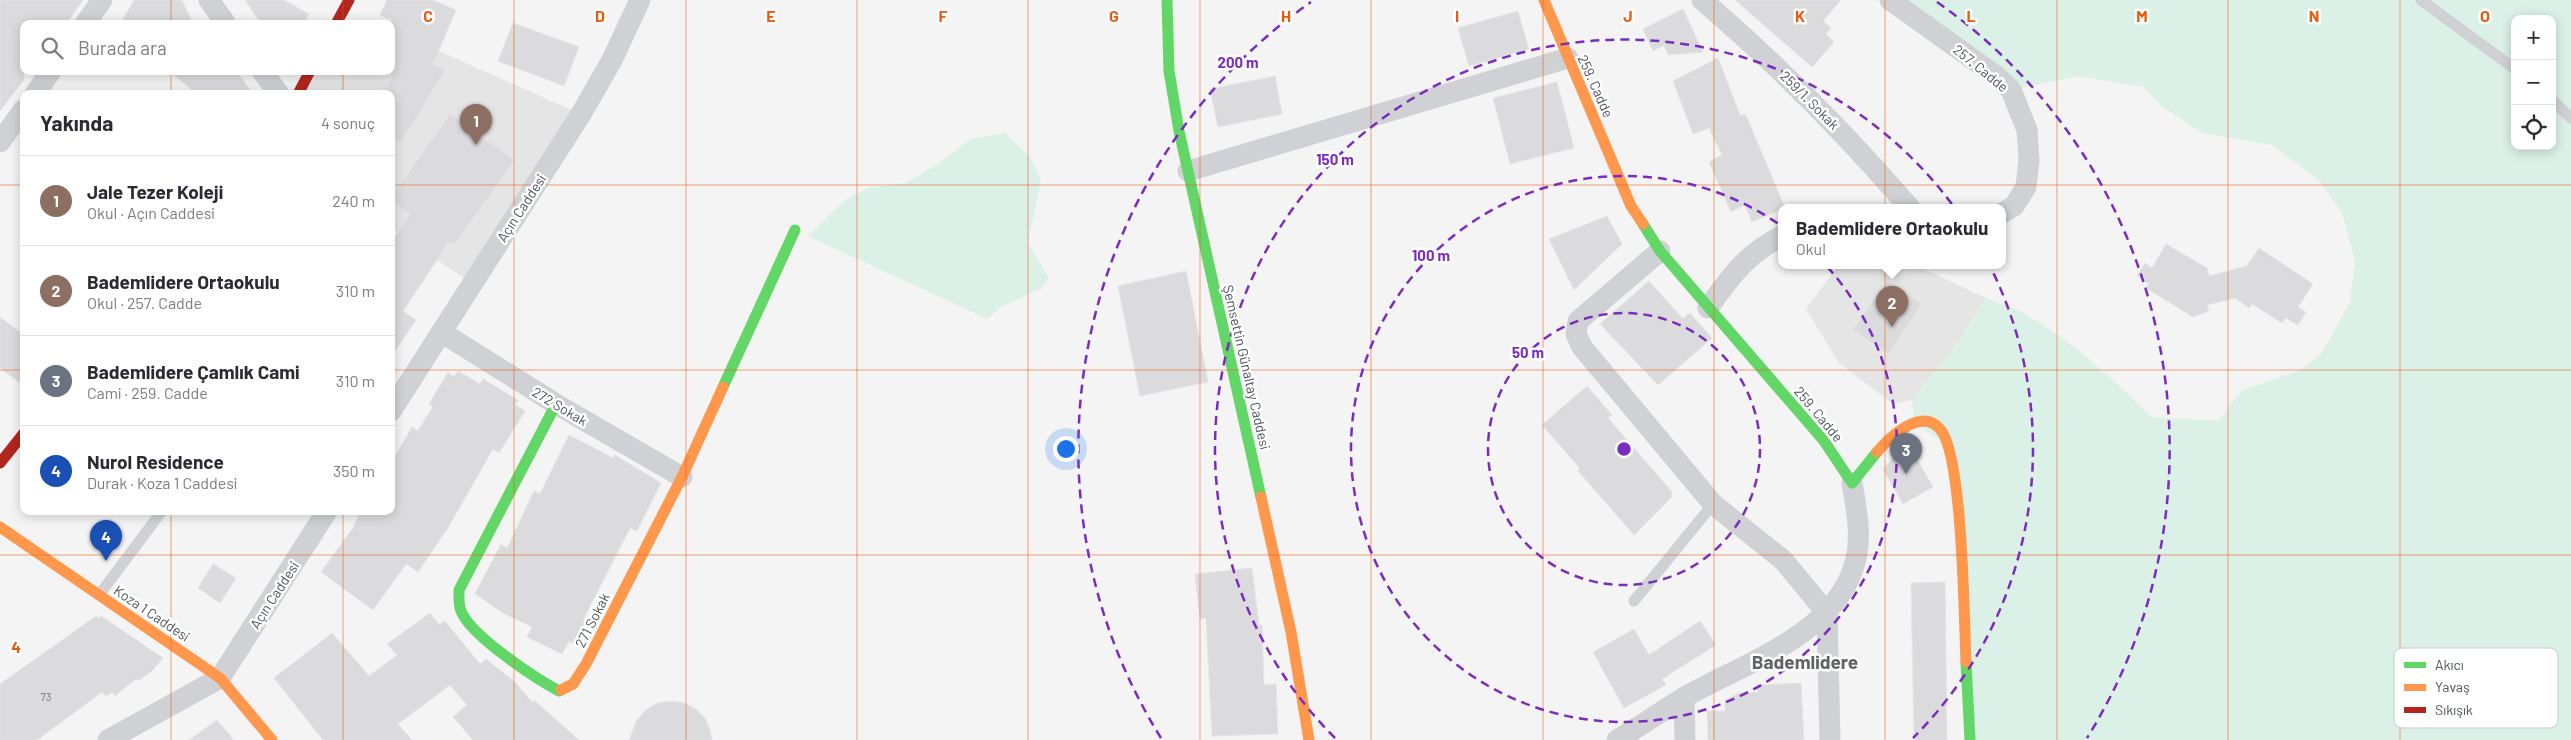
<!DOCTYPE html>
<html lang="tr">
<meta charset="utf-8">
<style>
:root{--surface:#fff;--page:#f7f7f7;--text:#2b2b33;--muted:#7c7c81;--line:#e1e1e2;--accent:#d93025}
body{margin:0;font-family:Barlow,sans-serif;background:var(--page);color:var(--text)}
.controls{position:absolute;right:15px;top:15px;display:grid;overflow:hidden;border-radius:10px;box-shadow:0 2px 12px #0003}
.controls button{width:45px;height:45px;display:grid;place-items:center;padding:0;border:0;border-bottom:1px solid var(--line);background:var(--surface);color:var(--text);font:25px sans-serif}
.you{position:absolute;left:1065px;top:448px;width:18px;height:18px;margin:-12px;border:4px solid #fff;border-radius:50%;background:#1a73e8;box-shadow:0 0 0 8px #1a73e833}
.badge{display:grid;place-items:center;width:32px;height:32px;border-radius:50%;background:var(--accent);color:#fff;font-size:16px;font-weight:700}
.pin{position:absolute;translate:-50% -41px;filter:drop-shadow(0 1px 2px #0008)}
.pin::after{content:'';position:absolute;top:26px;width:18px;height:15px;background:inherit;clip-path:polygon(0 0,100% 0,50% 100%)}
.popup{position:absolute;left:1778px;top:204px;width:228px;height:65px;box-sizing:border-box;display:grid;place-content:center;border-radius:10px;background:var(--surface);filter:drop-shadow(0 1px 4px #0005);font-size:16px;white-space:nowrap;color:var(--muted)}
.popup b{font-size:19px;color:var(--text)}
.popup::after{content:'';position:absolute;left:50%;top:100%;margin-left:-10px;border:10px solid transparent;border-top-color:var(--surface)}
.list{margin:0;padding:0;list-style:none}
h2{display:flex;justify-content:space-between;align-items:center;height:65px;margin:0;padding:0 20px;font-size:21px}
h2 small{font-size:16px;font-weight:400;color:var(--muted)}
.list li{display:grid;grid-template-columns:32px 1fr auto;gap:15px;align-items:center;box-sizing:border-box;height:90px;padding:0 20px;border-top:1px solid var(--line)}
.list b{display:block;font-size:19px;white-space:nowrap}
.list p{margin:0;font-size:16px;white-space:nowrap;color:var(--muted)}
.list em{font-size:16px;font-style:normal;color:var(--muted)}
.icon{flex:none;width:28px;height:28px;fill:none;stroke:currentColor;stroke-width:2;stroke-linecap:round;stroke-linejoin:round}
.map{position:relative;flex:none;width:2571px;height:740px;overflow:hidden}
.search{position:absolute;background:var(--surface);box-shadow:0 2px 12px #0003;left:20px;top:20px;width:375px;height:55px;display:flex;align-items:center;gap:12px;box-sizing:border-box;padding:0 18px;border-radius:10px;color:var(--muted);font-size:19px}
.panel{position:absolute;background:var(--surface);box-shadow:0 2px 12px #0003;left:20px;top:90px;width:375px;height:425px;border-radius:10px}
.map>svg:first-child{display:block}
.education{fill:#e6e5e5}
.green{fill:#dbf0e6;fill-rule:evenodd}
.building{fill:#dbdbdd;stroke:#e5e5e6}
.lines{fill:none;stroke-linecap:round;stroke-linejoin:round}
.lane{stroke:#cfd1d4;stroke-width:11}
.street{stroke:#cfd1d4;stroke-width:21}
.fast{stroke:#63d668;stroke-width:11}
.slow{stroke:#ff974d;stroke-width:11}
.jam{stroke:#b3261e;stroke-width:11}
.grid{fill:none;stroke:#e8590c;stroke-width:1;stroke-opacity:0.55}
.ring{fill:none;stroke:#7b2cbf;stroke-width:2.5;stroke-dasharray:9 6}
.labels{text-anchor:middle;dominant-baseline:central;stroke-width:5;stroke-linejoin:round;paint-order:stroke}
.number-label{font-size:11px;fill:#71767f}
.street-label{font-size:14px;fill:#4c535e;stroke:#fff}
.district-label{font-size:19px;font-weight:bold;fill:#606267;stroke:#fff}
.key{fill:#fff;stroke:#c9cbcf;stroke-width:1}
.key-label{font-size:14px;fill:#4c535e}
.grid-label{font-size:16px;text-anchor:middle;font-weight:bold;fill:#e8590c;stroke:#fff;stroke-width:5;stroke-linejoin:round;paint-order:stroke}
.centre{fill:#7b2cbf;stroke:#fff;stroke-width:2.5}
.ring-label{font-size:15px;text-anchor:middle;font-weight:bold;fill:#7b2cbf;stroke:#fff;stroke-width:5;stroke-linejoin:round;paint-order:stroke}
</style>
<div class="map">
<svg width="2571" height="740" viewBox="0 0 2571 740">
<rect width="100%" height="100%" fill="#f4f4f4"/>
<g class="education">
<polygon points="391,30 581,114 472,284 391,228 391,94 298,94 310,71 391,71"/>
<polygon points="1838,266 1918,266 1986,298 1957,344 1912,400 1893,404 1839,363 1806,309"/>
</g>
<g class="green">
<path d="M1890 0H2571V740H1970L1949 446 1915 424 1912 400 1957 344 1986 298C1998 303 2013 307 2025 314 2073 341 2112 379 2152 417L2219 421 2241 391 2301 370 2322 353 2350 302 2355 260 2342 213 2320 181 2272 145 2203 133 2161 106 2144 87 2079 76 2011 90ZM2515 19H2552V146H2515Z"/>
<polygon points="1005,133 1030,157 1041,180 1028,243 1049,278 1042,288 1001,307 987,319 808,236 844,201 868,188 905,183 935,166 971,139"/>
</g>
<g class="building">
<polygon points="0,0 83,0 66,24 24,24 24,80 0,111"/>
<polygon points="134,0 182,0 193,24 120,24"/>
<polygon points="245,0 284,0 309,14 303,24 261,24"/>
<polygon points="387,0 433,0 456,10 433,64 445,70 401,143 391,138 391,94 383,94 391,80 391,20 380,15"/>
<polygon points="1735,0 1841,0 1823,21 1831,28 1826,34 1834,42 1812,67"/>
<polygon points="1683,9 1703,52 1668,55 1664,45 1653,51 1643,29"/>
<polygon points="1518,11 1529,49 1469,66 1458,28"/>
<polygon points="513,23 579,47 564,86 498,61"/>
<polygon points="1718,58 1740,115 1746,115 1785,208 1752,222 1745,205 1731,212 1709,162 1722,155 1709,128 1693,134 1673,81"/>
<polygon points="169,71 236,71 253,94 197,94"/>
<polygon points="1275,76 1282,114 1218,127 1210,89"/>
<polygon points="1557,82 1574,148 1510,164 1493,98"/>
<polygon points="450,114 515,160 454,245 449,242 403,311 416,320 391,357 391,243 410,214 391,201 391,197"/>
<polygon points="1607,216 1622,244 1574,290 1549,239"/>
<polygon points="2166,244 2207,268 2209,276 2247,266 2259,248 2313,284 2298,307 2306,312 2298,325 2286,318 2282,323 2252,304 2249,308 2235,298 2207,305 2209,311 2193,317 2146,288 2149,284 2137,276 2145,263 2152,268"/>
<polygon points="1186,271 1208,382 1140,396 1118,286"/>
<polygon points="1649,281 1683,319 1690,313 1712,338 1658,385 1600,324"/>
<polygon points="1887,281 1922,304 1889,354 1853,330"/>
<polygon points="0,317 24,335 24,386 0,368"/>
<polygon points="458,371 480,384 483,379 518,400 515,405 525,411 499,453 493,449 449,526 418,572 406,564 373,610 321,572 353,528 361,511 391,511 391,463 412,427 418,431 433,406 429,404 448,372 454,377"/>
<polygon points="1587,386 1612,415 1608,418 1672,492 1671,498 1634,535 1578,471 1580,468 1542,425"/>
<polygon points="569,435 613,458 615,455 661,483 637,531 630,528 584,618 587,620 575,644 569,641 562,654 527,637 532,627 503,613 475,594 501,544 507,548 534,491 540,494"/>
<polygon points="1909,445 1933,487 1903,504 1883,469 1900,450"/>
<polygon points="213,564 236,578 220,603 198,588"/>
<polygon points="1252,568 1259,625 1262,625 1264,685 1276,684 1278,734 1212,736 1206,618 1200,619 1195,574"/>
<polygon points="1945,582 1947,740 1914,740 1911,583"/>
<polygon points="430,613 439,625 445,621 480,664 486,659 515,682 532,702 534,700 579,740 473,740 453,717 467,705 450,685 398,724 412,740 323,740 274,678 332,633 369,676 397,655 387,644"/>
<polygon points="96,616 99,618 101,616 163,658 153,670 138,681 136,679 115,696 112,692 106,696 102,692 37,740 0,740 0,684"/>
<polygon points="1700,621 1716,645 1662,679 1666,685 1624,708 1593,652 1634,629 1649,655"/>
<polygon points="1801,683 1804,740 1708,740 1707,711 1725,711 1725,700 1739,693 1758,692 1757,685"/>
<polygon points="671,701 684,703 696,709 705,718 710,730 712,740 629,740 637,720 646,710 658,703"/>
<polygon points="217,720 234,740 189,740"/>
</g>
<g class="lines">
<g class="lane">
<polyline points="2421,0 2515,69"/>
<polyline points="2552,100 2571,118"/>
<polyline points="99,595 162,511"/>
<polyline points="1634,601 1713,504"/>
</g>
<g class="street">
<polyline points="209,0 226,24"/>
<path d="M1702 0C1777 64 1845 133 1910 208"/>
<polyline points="1890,0 1995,75 2011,90 2027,130 2029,160 2026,187 2014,206 2002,213"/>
<polyline points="85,24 102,0"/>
<polyline points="262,71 279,94"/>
<polyline points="35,94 51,71"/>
<polyline points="0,142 24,109"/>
<polyline points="1188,171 1568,58"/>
<polyline points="1660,251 1578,321 1576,334 1582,347 1713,504 1783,560 1827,613"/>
<path d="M1708 308C1731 276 1746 254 1782 236"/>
<polyline points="441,332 556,404 682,477"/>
<polyline points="391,411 581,114 612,60 640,0"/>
<polyline points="1827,613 1830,740"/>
<polyline points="1684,698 1685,740"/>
<polyline points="108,740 220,678 327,511"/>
<path d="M1617 740C1640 726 1662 711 1685 697 1742 664 1830 637 1853 569 1863 541 1857 512 1852 483"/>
</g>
<g class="fast">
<polyline points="1167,0 1169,71 1179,131 1261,497"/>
<polyline points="1643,224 1660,251 1824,441 1852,483 1877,452"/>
<polyline points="723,387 795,230"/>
<path d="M556 404 459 590C459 598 458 606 462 613 473 637 535 678 559 691L561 690"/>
<polyline points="1966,662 1970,740"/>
</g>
<g class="slow">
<polyline points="1544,0 1631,206 1643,224"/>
<path d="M1877 452C1890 437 1921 407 1940 429 1963 454 1964 621 1966 662"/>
<polyline points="1261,497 1291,632 1309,740"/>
<polyline points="0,527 220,678 272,740"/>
<polyline points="561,690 573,684 586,664 682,477 723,387"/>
</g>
<g class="jam">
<polyline points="336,24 349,0"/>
<polyline points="298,94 310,71"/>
<polyline points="0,463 24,433"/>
</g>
</g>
<path class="grid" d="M171 0V24M343 0V24M514 0V740M686 0V740M857 0V740M1028 0V740M1200 0V740M1371 0V740M1543 0V740M1714 0V740M1885 0V740M2057 0V740M2228 0V740M2400 0V740M171 71V94M343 71V94M0 185H24M391 185H2571M0 370H24M391 370H2571M171 511V740M343 511V740M0 555H2571"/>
<g class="ring">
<circle cx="1624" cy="449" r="136"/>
<circle cx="1624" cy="449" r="273"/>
<path d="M1335 738A409 409 0 1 1 1913 738"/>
<path d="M1161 738A546 546 0 0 1 1311 2M1937 2A546 546 0 0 1 2087 738"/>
</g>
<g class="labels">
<g class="number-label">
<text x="46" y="696">73</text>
</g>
<g class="street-label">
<text transform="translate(1981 68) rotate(39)">257. Cadde</text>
<text transform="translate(1596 86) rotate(66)">259. Cadde</text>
<text transform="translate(1810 100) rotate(45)">259/1. Sokak</text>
<text transform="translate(521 208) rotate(-57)">Açın Caddesi</text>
<text transform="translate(1247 367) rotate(77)">Şemsettin Günaltay Caddesi</text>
<text transform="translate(560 406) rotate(31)">272 Sokak</text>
<text transform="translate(1819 414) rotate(50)">259. Cadde</text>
<text transform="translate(274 595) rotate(-57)">Açın Caddesi</text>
<text transform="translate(152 613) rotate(34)">Koza 1 Caddesi</text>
<text transform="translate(592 620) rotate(-63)">271 Sokak</text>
</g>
<g class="district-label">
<text x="1805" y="661">Bademlidere</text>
</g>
</g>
<rect x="2394" y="648" width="164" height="80" rx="8" class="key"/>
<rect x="2404" y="662" width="22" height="6" fill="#63d668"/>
<rect x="2404" y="684" width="22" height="7" fill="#ff974d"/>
<rect x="2404" y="707" width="22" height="6" fill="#b3261e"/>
<g class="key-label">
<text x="2435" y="670">Akıcı</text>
<text x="2435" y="692">Yavaş</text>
<text x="2435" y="715">Sıkışık</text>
</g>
<g class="grid-label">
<text x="428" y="22">C</text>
<text x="600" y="22">D</text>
<text x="771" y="22">E</text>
<text x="943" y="22">F</text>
<text x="1114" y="22">G</text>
<text x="1286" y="22">H</text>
<text x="1457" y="22">I</text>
<text x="1628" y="22">J</text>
<text x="1800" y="22">K</text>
<text x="1971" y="22">L</text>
<text x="2142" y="22">M</text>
<text x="2314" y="22">N</text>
<text x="2485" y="22">O</text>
<text x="16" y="653">4</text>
</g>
<circle cx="1624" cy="449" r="8" class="centre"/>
<g class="ring-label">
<text x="1238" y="68">200 m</text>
<text x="1335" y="165">150 m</text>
<text x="1431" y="261">100 m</text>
<text x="1528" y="358">50 m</text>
</g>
</svg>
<div class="controls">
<button>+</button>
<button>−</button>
<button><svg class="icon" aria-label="locate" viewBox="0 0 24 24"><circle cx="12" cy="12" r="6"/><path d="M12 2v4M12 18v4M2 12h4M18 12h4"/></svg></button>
</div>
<div class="you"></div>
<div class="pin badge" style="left:476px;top:145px;background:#8d6e63">1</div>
<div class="pin badge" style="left:1892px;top:327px;background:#8d6e63">2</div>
<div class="popup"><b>Bademlidere Ortaokulu</b>Okul</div>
<div class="pin badge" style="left:1906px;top:474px;background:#6b7280">3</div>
<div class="pin badge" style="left:106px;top:561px;background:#1a4fb4">4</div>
<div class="search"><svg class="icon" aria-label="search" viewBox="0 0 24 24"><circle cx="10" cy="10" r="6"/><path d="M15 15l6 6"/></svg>Burada ara</div>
<section class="panel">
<h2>Yakında<small>4 sonuç</small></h2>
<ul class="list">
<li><span class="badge" style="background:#8d6e63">1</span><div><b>Jale Tezer Koleji</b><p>Okul · Açın Caddesi</p></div><em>240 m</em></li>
<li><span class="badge" style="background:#8d6e63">2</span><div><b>Bademlidere Ortaokulu</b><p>Okul · 257. Cadde</p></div><em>310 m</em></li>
<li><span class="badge" style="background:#6b7280">3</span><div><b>Bademlidere Çamlık Cami</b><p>Cami · 259. Cadde</p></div><em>310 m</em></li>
<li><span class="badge" style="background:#1a4fb4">4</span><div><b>Nurol Residence</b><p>Durak · Koza 1 Caddesi</p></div><em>350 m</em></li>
</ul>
</section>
</div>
